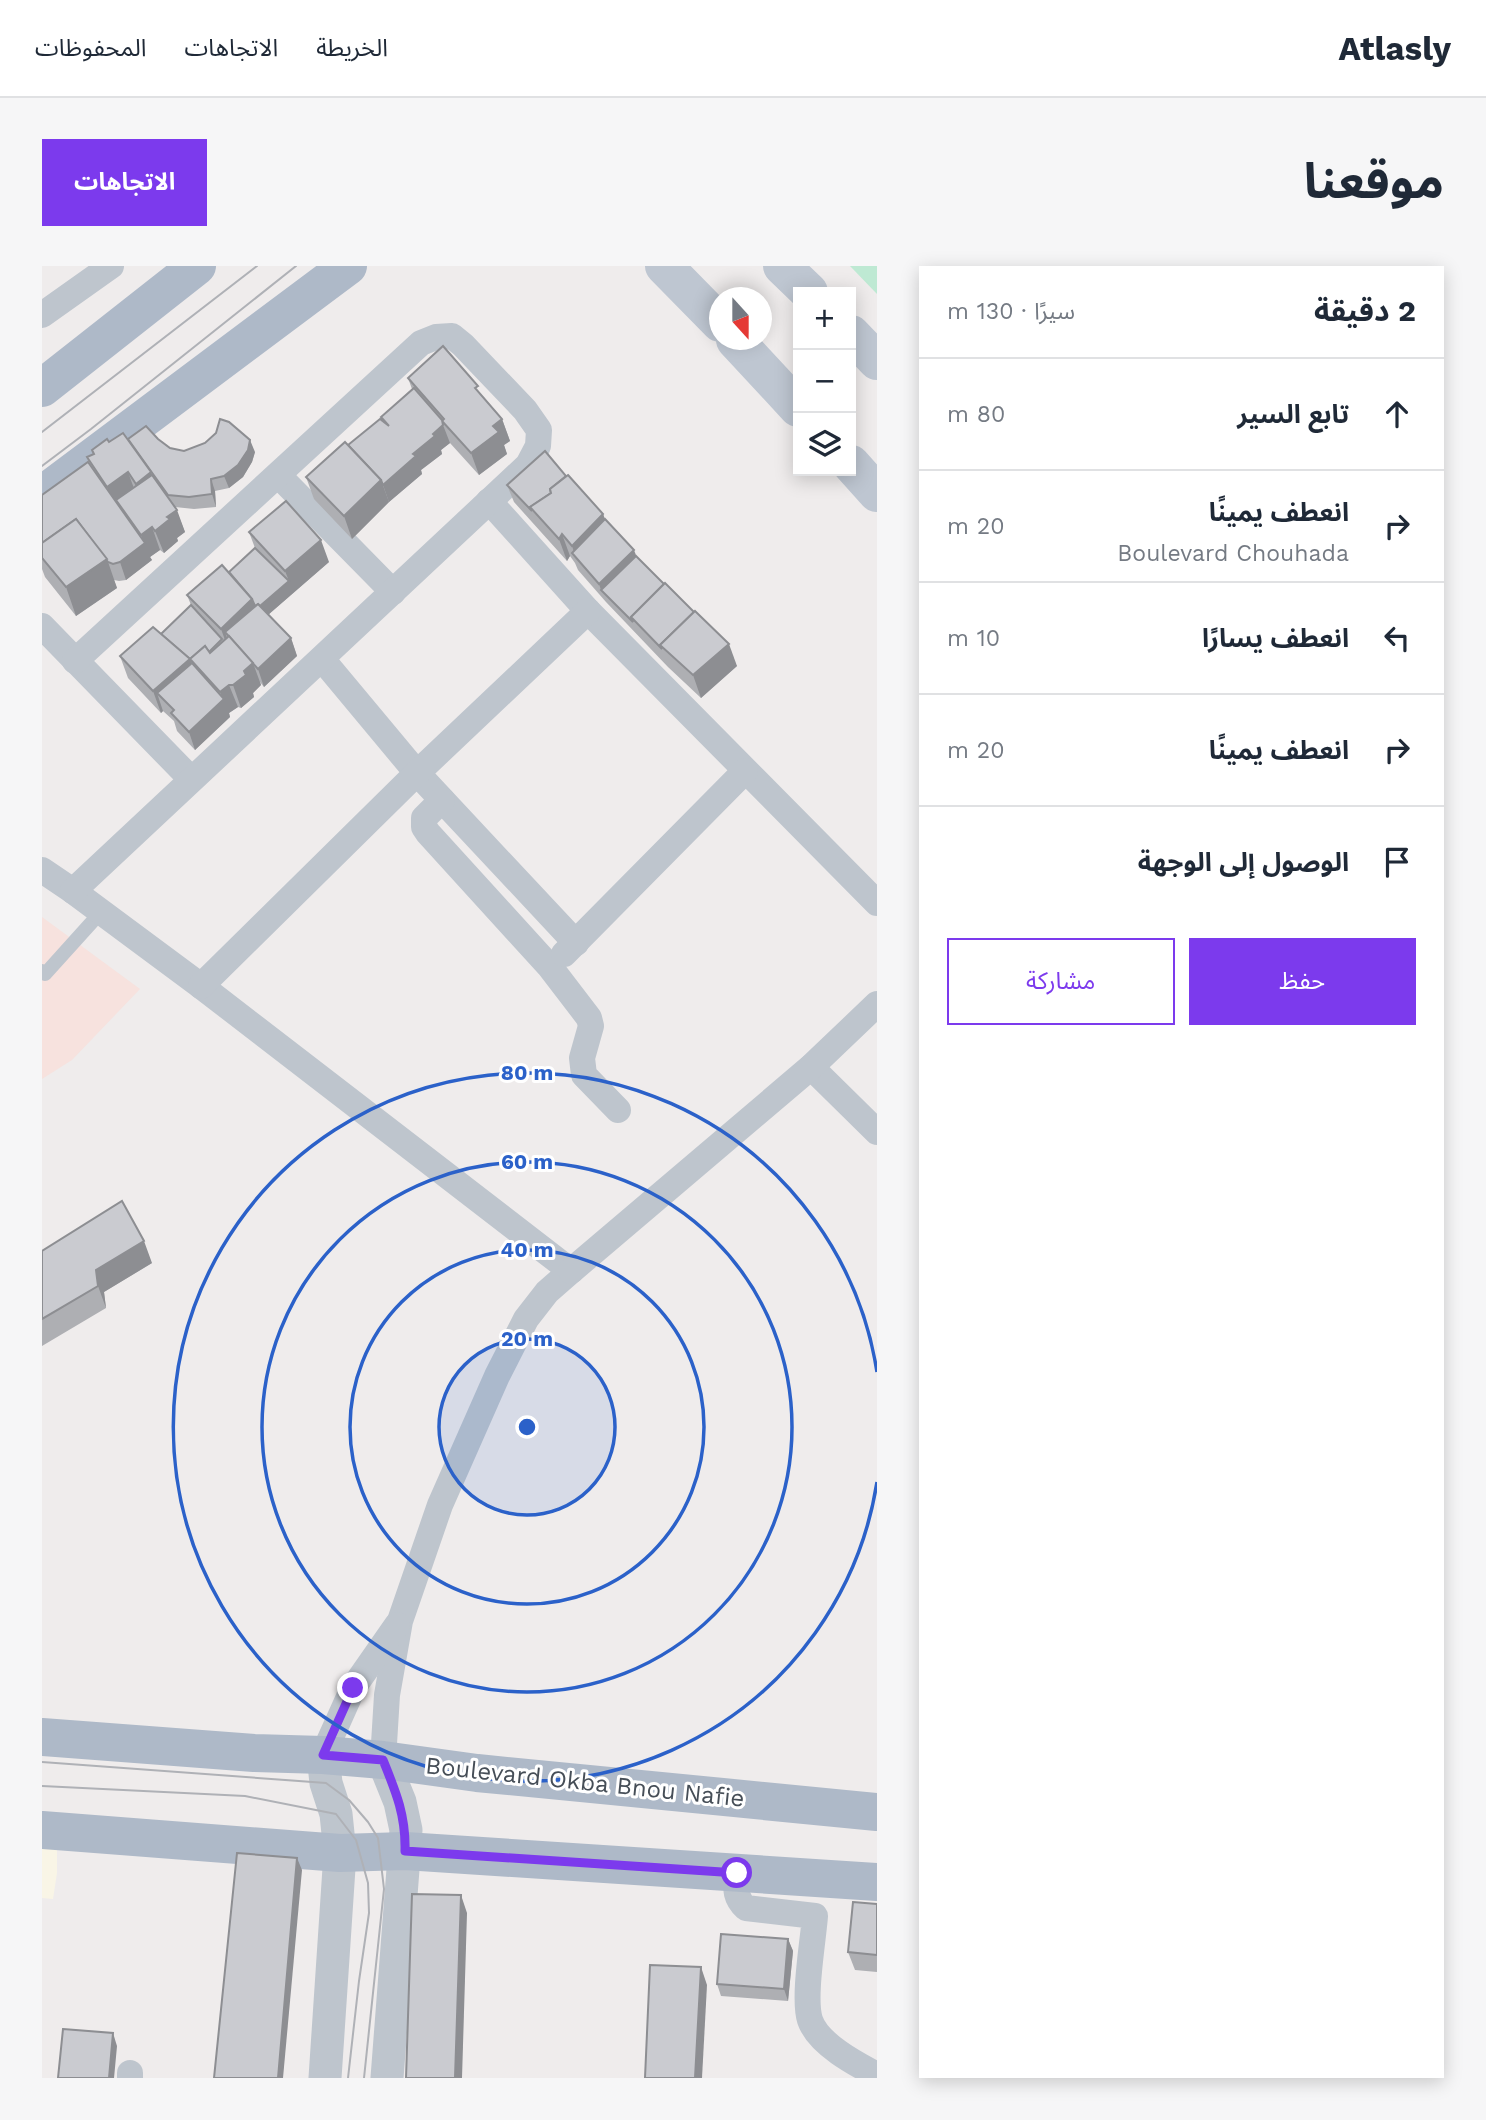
<!DOCTYPE html>
<html lang="ar">
<meta charset="utf-8">
<style>
:root{--surface:#fff;--page:#f6f6f7;--text:#1f2937;--muted:#747a83;--line:#e0e1e3;--accent:#7c3aed}
body{margin:0;font-family:"Work Sans","Noto Sans Arabic",sans-serif;background:var(--page);color:var(--text);direction:rtl}
.controls{position:absolute;right:21px;top:21px;display:grid;overflow:hidden;border-radius:0px;box-shadow:0 4px 18px #0003}
.controls button{width:63px;height:63px;display:grid;place-items:center;padding:0;border:0;border-bottom:2px solid var(--line);background:var(--surface);color:var(--text);font:35px sans-serif}
.compass{position:absolute;left:667px;top:21px;width:63px;height:63px;border-radius:50%;background:var(--surface);box-shadow:0 4px 18px #0003;rotate:159deg}
.stop{position:absolute;width:21px;height:21px;margin:-16px;border:5px solid #7c3aed;border-radius:50%;background:#fff}
.stop.end{background:#7c3aed;border-color:#fff;box-shadow:0 2px 7px #0008}
.list{margin:0;padding:0;list-style:none}
h2{display:flex;justify-content:space-between;align-items:center;height:91px;margin:0;padding:0 28px;font-size:30px}
h2 small{font-size:23px;font-weight:400;color:var(--muted)}
.list li{display:grid;grid-template-columns:46px 1fr auto;gap:21px;align-items:center;box-sizing:border-box;height:112px;padding:0 28px;border-top:2px solid var(--line)}
.list b{display:block;font-size:26px;white-space:nowrap}
.list p{margin:0;font-size:23px;white-space:nowrap;color:var(--muted)}
.list em{font-size:23px;font-style:normal;color:var(--muted)}
.actions{display:flex;gap:14px;padding:21px 28px}
.actions a{flex:1;padding:16px 0;border:2px solid var(--accent);border-radius:0px;text-align:center;font-size:24px;color:var(--accent)}
.actions .main{background:var(--accent);color:#fff}
.icon{flex:none;width:38px;height:38px;fill:none;stroke:currentColor;stroke-width:2;stroke-linecap:round;stroke-linejoin:round}
.map{position:relative;flex:none;width:835px;height:1812px;overflow:hidden;direction:ltr;border-radius:0px}
header{display:flex;align-items:center;gap:42px;box-sizing:border-box;height:98px;padding:0 35px;background:var(--surface);border-bottom:2px solid var(--line)}
header strong{font-size:33px}
nav{display:flex;gap:38px;margin-inline-start:auto;font-size:24px}
.intro{display:flex;align-items:center;justify-content:space-between;box-sizing:border-box;height:168px;padding:0 42px}
h1{margin:0;font-size:49px}
.button{padding:18px 32px;border-radius:0px;background:var(--accent);color:#fff;font-size:24px;font-weight:700}
main{display:flex;gap:42px;padding:0 42px}
aside{flex:1;background:var(--surface);border-radius:0px;box-shadow:0 4px 18px #0003}
.map>svg:first-child{display:block}
.commercial{fill:#f9f5e6}
.medical{fill:#f7e2de}
.green{fill:#bee9d3}
.lines{fill:none;stroke-linecap:round;stroke-linejoin:round}
.service{stroke:#bec5cd;stroke-width:14}
.minor{stroke:#bec5cd;stroke-width:26}
.tertiary{stroke:#bec5cd;stroke-width:33}
.secondary{stroke:#bec6d1;stroke-width:38}
.primary{stroke:#aeb9c8;stroke-width:38}
.tram{stroke:#afb1b6;stroke-width:2}
.wall{fill:#aeafb3}
.shaded-wall{fill:#8d8e92}
.building{fill:#cacbd0;stroke:#8d8e92;stroke-width:2}
.route{stroke:#7c3aed;stroke-width:9}
.ring{fill:none;stroke:#2b61c9;stroke-width:3.5}
.labels{text-anchor:middle;dominant-baseline:central;stroke-width:6;stroke-linejoin:round;paint-order:stroke}
.street-label{font-size:24px;fill:#464e57;stroke:#fff}
.centre{fill:#2b61c9;stroke:#fff;stroke-width:3.5}
.ring-label{font-size:21px;text-anchor:middle;font-weight:bold;fill:#2b61c9;stroke:#fff;stroke-width:6;stroke-linejoin:round;paint-order:stroke}
</style>
<header>
<strong>Atlasly</strong>
<nav><a>الخريطة</a><a>الاتجاهات</a><a>المحفوظات</a></nav>
</header>
<div class="intro"><h1>موقعنا</h1><a class="button">الاتجاهات</a></div>
<main>
<aside>
<h2>2 دقيقة<small>سيرًا · 130 m</small></h2>
<ul class="list">
<li><svg class="icon" aria-label="ahead" viewBox="0 0 24 24"><path d="M12 20V5M6 11l6-6 6 6"/></svg><div><b>تابع السير</b></div><em>80 m</em></li>
<li><svg class="icon" aria-label="right" viewBox="0 0 24 24"><path d="M7 20v-9h11M14 6l5 5-5 5"/></svg><div><b>انعطف يمينًا</b><p>Boulevard Chouhada</p></div><em>20 m</em></li>
<li><svg class="icon" aria-label="left" viewBox="0 0 24 24"><path d="M17 20v-9H6M10 6l-5 5 5 5"/></svg><div><b>انعطف يسارًا</b></div><em>10 m</em></li>
<li><svg class="icon" aria-label="right" viewBox="0 0 24 24"><path d="M7 20v-9h11M14 6l5 5-5 5"/></svg><div><b>انعطف يمينًا</b></div><em>20 m</em></li>
<li><svg class="icon" aria-label="arrive" viewBox="0 0 24 24"><path d="M6 21V4h12l-3 4 3 4H6"/></svg><div><b>الوصول إلى الوجهة</b></div></li>
</ul>
<div class="actions"><a class="main">حفظ</a><a>مشاركة</a></div>
</aside>
<div class="map">
<svg width="835" height="1812" viewBox="0 0 835 1812">
<rect width="100%" height="100%" fill="#efecec"/>
<polygon class="commercial" points="0,1580 15,1581 15,1607 11,1633 0,1632"/>
<polygon class="medical" points="0,651 98,723 30,794 0,813"/>
<polygon class="green" points="808,0 835,0 835,28"/>
<g class="lines">
<polyline class="service" points="0,705 3,708 59,646"/>
<g class="minor">
<polyline points="0,49 69,0"/>
<polyline points="236,209 351,326"/>
<polyline points="447,235 546,345 835,637"/>
<polyline points="0,360 149,513"/>
<polyline points="280,393 375,507 534,677"/>
<polyline points="400,534 382,552 382,561 386,567 508,701 547,752 549,760 540,792 542,809 576,844"/>
<polyline points="0,604 31,625 159,720 529,1005 505,1026 484,1053 455,1110 398,1239 358,1355 345,1429 341,1494"/>
<polyline points="31,625 486,199 496,180 497,164 483,144 421,79 410,70 394,71 379,77 33,395"/>
<polyline points="522,688 703,505"/>
<polyline points="159,720 375,507 546,345"/>
<polyline points="769,801 835,866"/>
<polyline points="529,1005 769,801 835,738"/>
<polyline points="281,1489 311,1422 355,1359"/>
<path d="M695 1607C694 1622 692 1631 704 1642L773 1650C771 1676 761 1732 768 1754 776 1778 814 1798 835 1809"/>
<polyline points="88,1812 88,1807"/>
</g>
<g class="tertiary">
<polyline points="281,1489 284,1517 294,1548 298,1587 283,1812"/>
<polyline points="341,1494 358,1536 364,1564 345,1812"/>
</g>
<g class="secondary">
<polyline points="622,0 678,57"/>
<polyline points="740,0 767,26"/>
<polyline points="809,68 835,95"/>
<polyline points="693,74 756,142"/>
<polyline points="809,198 835,227"/>
</g>
<g class="primary">
<polyline points="0,122 155,0"/>
<polyline points="0,229 306,0"/>
<polyline points="0,1471 212,1487 281,1489 341,1494 435,1507 835,1546"/>
<polyline points="0,1564 298,1587 363,1585 835,1616"/>
</g>
<g class="tram">
<polyline points="0,166 215,0"/>
<polyline points="0,200 49,163 254,0"/>
<polyline points="0,1496 284,1517 307,1534 326,1556 336,1572 342,1623 322,1812"/>
<polyline points="0,1520 203,1530 294,1548 314,1574 326,1617 327,1647 317,1715 306,1812"/>
</g>
</g>
<g class="wall">
<polygon points="366,112 440,130 460,153 468,175 462,179 465,188 437,209 408,177 399,184 400,188 379,204 380,208 347,236 310,273 272,233 264,211 340,154 339,151 370,123"/>
<polygon points="86,173 116,173 128,182 142,185 213,186 210,196 201,211 187,222 173,225 174,241 152,243 133,241 143,266 135,272 136,275 122,287 118,284 108,291 110,294 84,314 77,315 72,314 75,322 34,350 3,311 0,303 0,229 46,196 45,191 51,188 50,184 67,176"/>
<polygon points="524,210 561,248 563,253 594,290 695,400 659,432 626,401 564,336 536,304 533,297 528,290 525,295 472,236 465,219"/>
<polygon points="207,266 287,296 226,349 249,372 255,390 222,421 218,416 219,419 211,427 212,431 199,442 196,441 187,447 188,451 153,484 135,465 132,455 121,445 119,447 86,412 78,390 119,368 149,339 145,329 187,306 213,282"/>
<polygon points="0,985 110,997 62,1026 64,1042 0,1080"/>
<polygon points="835,1638 835,1706 813,1704 806,1686"/>
<polygon points="746,1673 751,1685 746,1735 679,1730 675,1718"/>
</g>
<g class="shaded-wall">
<polygon points="460,153 468,175 462,179 465,188 437,209 429,187 451,160"/>
<polygon points="401,159 408,177 399,184 400,188 379,204 380,208 347,236 341,219 391,168"/>
<polygon points="208,174 213,186 210,196 201,211 187,222 182,210"/>
<polygon points="86,206 94,228 73,243 65,221"/>
<polygon points="109,206 117,228 102,240 94,218"/>
<polygon points="169,213 173,225 174,241 170,228"/>
<polygon points="339,214 347,236 310,273 302,250"/>
<polygon points="135,244 143,266 135,272 136,275 122,287 113,265 125,251"/>
<polygon points="561,248 569,270 534,292 530,280"/>
<polygon points="110,261 118,284 108,291 110,294 84,314 78,296 102,277 99,269"/>
<polygon points="520,268 528,290 525,295 517,273"/>
<polygon points="279,274 287,296 219,355 183,366 189,383 187,385 179,363 210,333 247,315 243,305"/>
<polygon points="592,284 599,302 559,324 557,318"/>
<polygon points="65,293 75,322 34,350 24,321"/>
<polygon points="249,372 255,390 222,421 216,403"/>
<polygon points="687,378 695,400 659,432 651,409"/>
<polygon points="148,393 157,415 115,427 121,445 119,447 111,425"/>
<polygon points="211,397 219,419 211,427 212,431 199,442 191,419 202,405"/>
<polygon points="187,419 196,441 187,447 188,451 153,484 147,466 181,434 178,426"/>
<polygon points="102,975 110,997 62,1026 64,1042 56,1020 54,1004"/>
<polygon points="255,1592 260,1604 241,1812 236,1812"/>
<polygon points="419,1629 425,1647 420,1812 413,1812"/>
<polygon points="746,1673 751,1685 746,1735 742,1723"/>
<polygon points="659,1701 665,1719 660,1812 653,1812"/>
<polygon points="71,1767 75,1780 72,1812 67,1812"/>
</g>
<g class="building">
<polygon points="401,80 436,120 433,122 460,153 451,160 457,166 429,187 400,155 402,153 366,112"/>
<polygon points="372,122 400,154 401,159 391,168 393,170 371,188 374,190 341,219 339,214 306,179 338,153 347,160 339,151"/>
<polygon points="178,153 187,156 208,174 206,184 196,199 182,210 169,213 170,228 147,231 126,229 86,173 104,160 116,173 128,182 142,185 163,177 174,167"/>
<polygon points="81,167 109,206 94,218 86,206 65,221 45,191 52,188 50,184 65,173 67,176"/>
<polygon points="303,176 339,214 302,250 264,211"/>
<polygon points="503,185 524,210 508,223 509,227 488,241 490,245 465,219"/>
<polygon points="46,196 103,277 78,296 71,298 66,296 34,253 0,277 0,229"/>
<polygon points="110,209 135,244 125,251 128,253 113,265 110,261 99,269 74,234"/>
<polygon points="526,209 561,248 530,280 520,268 517,273 488,241 509,227 508,223"/>
<polygon points="244,235 279,274 243,305 207,266"/>
<polygon points="34,253 65,293 24,321 0,292 0,277"/>
<polygon points="563,253 592,284 557,318 530,287"/>
<polygon points="213,282 247,315 218,340 216,338 213,340 210,333 187,306"/>
<polygon points="594,290 622,318 589,351 591,356 559,324"/>
<polygon points="180,299 210,333 179,363 145,329"/>
<polygon points="623,317 652,346 618,379 620,383 589,351"/>
<polygon points="216,338 249,372 216,403 183,366"/>
<polygon points="149,339 180,373 167,386 163,380 148,393 119,368"/>
<polygon points="653,345 687,378 651,409 618,379"/>
<polygon points="111,361 148,393 163,380 168,387 187,370 211,397 202,405 204,409 191,419 187,419 178,426 148,393 111,425 78,390"/>
<polygon points="150,397 182,433 147,466 129,447 132,444 115,427"/>
<polygon points="80,935 102,975 54,1004 56,1020 0,1053 0,985"/>
<polygon points="195,1587 255,1592 236,1812 172,1812"/>
<polygon points="370,1628 419,1629 413,1812 364,1812"/>
<polygon points="811,1636 835,1638 835,1689 806,1686"/>
<polygon points="679,1668 746,1673 742,1723 675,1718"/>
<polygon points="608,1699 659,1701 653,1812 603,1812"/>
<polygon points="21,1763 71,1767 67,1812 16,1812"/>
</g>
<g class="lines">
<path class="route" d="M311 1422 281 1489 341 1494C354 1526 364 1550 363 1585L695 1607"/>
</g>
<circle cx="485" cy="1161" r="88" fill="#2b61c9" fill-opacity=".12"/>
<g class="ring">
<circle cx="485" cy="1161" r="88"/>
<circle cx="485" cy="1161" r="177"/>
<circle cx="485" cy="1161" r="265"/>
<path d="M835 1216A354 354 0 1 1 835 1106"/>
</g>
<g class="labels">
<g class="street-label">
<text transform="translate(543 1516) rotate(6)">Boulevard Okba Bnou Nafie</text>
</g>
</g>
<circle cx="485" cy="1161" r="10" class="centre"/>
<g class="ring-label">
<text x="485" y="814">80 m</text>
<text x="485" y="903">60 m</text>
<text x="485" y="991">40 m</text>
<text x="485" y="1080">20 m</text>
</g>
</svg>
<div class="controls">
<button>+</button>
<button>−</button>
<button><svg class="icon" aria-label="layers" viewBox="0 0 24 24"><path d="M12 4l9 5-9 5-9-5zM3 14l9 5 9-5"/></svg></button>
</div>
<svg class="compass" viewBox="-18 -18 36 36"><path d="M0-13l5 13h-10z" fill="#e53935"/><path d="M0 13l5-13h-10z" fill="#747a83"/></svg>
<div class="stop" style="left:695px;top:1607px"></div>
<div class="stop end" style="left:311px;top:1422px"></div>
</div>
</main>
